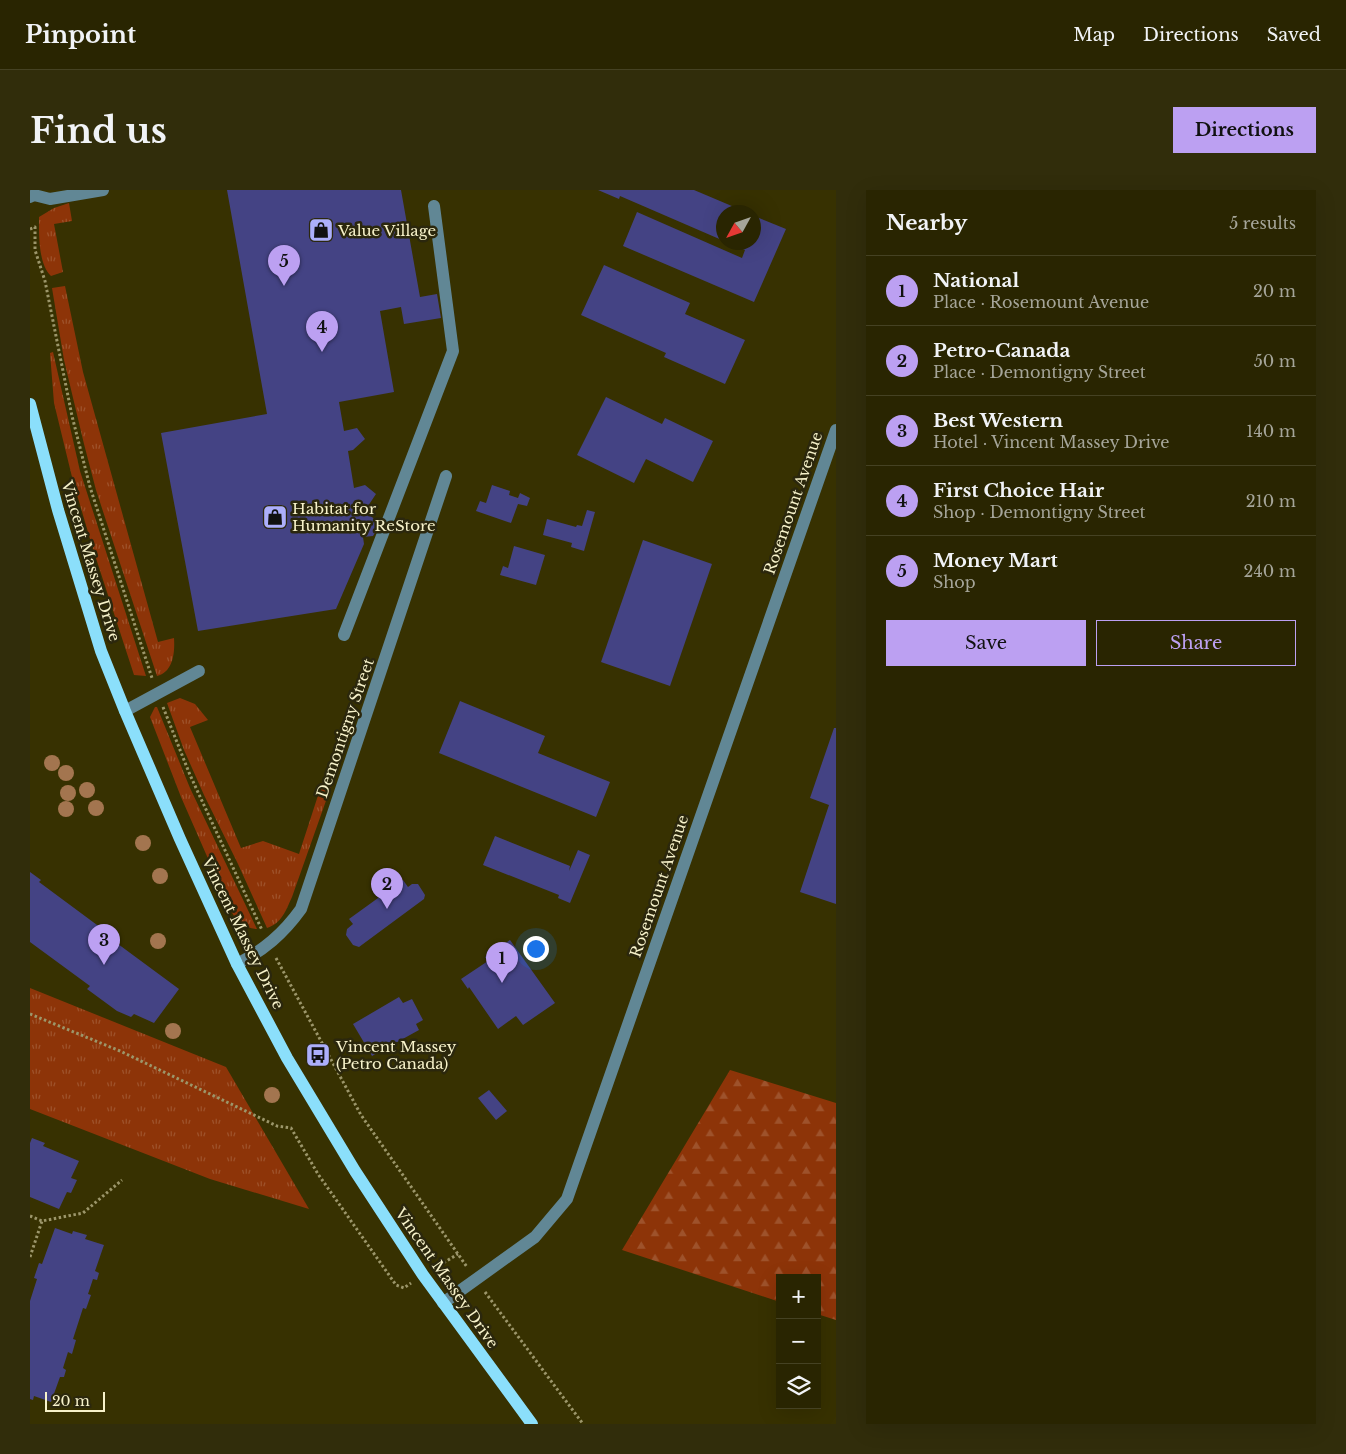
<!DOCTYPE html>
<meta charset="utf-8">
<style>
:root{--surface:#292501;--page:#312d0b;--text:#f1f3f6;--muted:#a5a599;--line:#454223;--accent:#bca0f2}
body{margin:0;font-family:"Libre Baskerville",serif;background:var(--page);color:var(--text)}
.controls{position:absolute;right:15px;bottom:15px;display:grid;overflow:hidden;border-radius:0px;box-shadow:0 5px 20px #0002}
.controls button{width:45px;height:45px;display:grid;place-items:center;padding:0;border:0;border-bottom:1px solid var(--line);background:var(--surface);color:var(--text);font:25px sans-serif}
.compass{position:absolute;left:686px;top:15px;width:45px;height:45px;border-radius:50%;background:var(--surface);box-shadow:0 5px 20px #0002;rotate:230deg}
.scale{position:absolute;left:15px;bottom:12px;width:60px;box-sizing:border-box;padding-left:5px;border:2px solid #f7f2ca;border-top:0;font-size:14px;line-height:18px;white-space:nowrap;color:#f7f2ca;-webkit-text-stroke:4px #2b270d;paint-order:stroke}
.you{position:absolute;left:505px;top:758px;width:18px;height:18px;margin:-12px;border:4px solid #fff;border-radius:50%;background:#1a73e8;box-shadow:0 0 0 8px #1a73e833}
.badge{display:grid;place-items:center;width:32px;height:32px;border-radius:50%;background:var(--accent);color:#111;font-size:16px;font-weight:700}
.pin{position:absolute;translate:-50% -41px;filter:drop-shadow(0 1px 2px #0008)}
.pin::after{content:'';position:absolute;top:26px;width:18px;height:15px;background:inherit;clip-path:polygon(0 0,100% 0,50% 100%)}
.list{margin:0;padding:0;list-style:none}
h2{display:flex;justify-content:space-between;align-items:center;height:65px;margin:0;padding:0 20px;font-size:21px}
h2 small{font-size:16px;font-weight:400;color:var(--muted)}
.list li{display:grid;grid-template-columns:32px 1fr auto;gap:15px;align-items:center;box-sizing:border-box;height:70px;padding:0 20px;border-top:1px solid var(--line)}
.list b{display:block;font-size:19px;white-space:nowrap}
.list p{margin:0;font-size:16px;white-space:nowrap;color:var(--muted)}
.list em{font-size:16px;font-style:normal;color:var(--muted)}
.actions{display:flex;gap:10px;padding:15px 20px}
.actions a{flex:1;padding:11px 0;border:1px solid var(--accent);border-radius:0px;text-align:center;font-size:18px;color:var(--accent)}
.actions .main{background:var(--accent);color:#111}
.icon{flex:none;width:28px;height:28px;fill:none;stroke:currentColor;stroke-width:2;stroke-linecap:round;stroke-linejoin:round}
.map{position:relative;flex:none;width:806px;height:1234px;overflow:hidden;border-radius:0px}
header{display:flex;align-items:center;gap:30px;box-sizing:border-box;height:70px;padding:0 25px;background:var(--surface);border-bottom:1px solid var(--line)}
header strong{font-size:24px}
nav{display:flex;gap:28px;margin-inline-start:auto;font-size:18px}
.intro{display:flex;align-items:center;justify-content:space-between;box-sizing:border-box;height:120px;padding:0 30px}
h1{margin:0;font-size:35px}
.button{padding:12px 22px;border-radius:0px;background:var(--accent);color:#111;font-size:18px;font-weight:700}
main{display:flex;gap:30px;padding:0 30px}
aside{flex:1;background:var(--surface);border-radius:0px;box-shadow:0 5px 20px #0002}
.map>svg:first-child{display:block}
.grass{fill:url(#grass-tufts)}
.forest{fill:url(#forest-firs)}
.building{fill:#444384}
.lines{fill:none;stroke-linecap:round;stroke-linejoin:round}
.path{stroke:#9c966a;stroke-width:3;stroke-dasharray:2.5 2.5;stroke-linecap:butt}
.minor{stroke:#618795;stroke-width:12}
.major{stroke:#8bdffb;stroke-width:12}
.tree{fill:#a3754f}
.labels{text-anchor:middle;dominant-baseline:central;stroke-width:5;stroke-linejoin:round;paint-order:stroke}
.poi-label{font-size:15px;fill:#f7f2ca;stroke:#2b270d;text-anchor:start}
.street-label{font-size:15px;fill:#f7f2ca;stroke:#2b270d}
</style>
<header>
<strong>Pinpoint</strong>
<nav><a>Map</a><a>Directions</a><a>Saved</a></nav>
</header>
<div class="intro"><h1>Find us</h1><a class="button">Directions</a></div>
<main>
<div class="map">
<svg width="806" height="1234" viewBox="0 0 806 1234">
<defs>
<pattern id="grass-tufts" width="24" height="20" patternUnits="userSpaceOnUse" patternTransform="scale(1.25)"><rect width="24" height="20" fill="#8d3408"/><path d="M3 7l-1-3M5 7V3M7 7l1-3M15 17l-1-3M17 17v-4M19 17l1-3" fill="none" stroke="#9e522b"/></pattern>
<pattern id="forest-firs" width="22" height="20" patternUnits="userSpaceOnUse" patternTransform="scale(1.25)"><rect width="22" height="20" fill="#8d3408"/><path d="M5 1l3.5 6h-7zM16 11l3.5 6h-7z" fill="#9e522b"/></pattern>
</defs>
<rect width="100%" height="100%" fill="#373101"/>
<g class="grass">
<path d="M39 13 42 31 24 34 33 82 21 86C8 74 9 43 9 27L24 18Z"/>
<path d="M35 96 53 182 128 452 144 448C145 463 143 482 127 486L66 300 54 254 34 170 22 98Z"/>
<polygon points="23,162 50,281 116,486 104,485 63,359 43,291 24,213 20,163"/>
<path d="M150 508 165 514 178 530 160 537 211 658 233 651 269 664 295 584 304 588 262 707C256 720 252 733 237 738L208 674 174 605 154 560 137 513Z"/>
<path d="M125 517H127L160 598 227 739C214 738 207 732 201 721L151 607 120 527Z"/>
<polygon points="0,798 196,877 279,1019 180,989 0,919"/>
</g>
<polygon class="forest" points="700,880 806,913 806,1130 787,1124 787,1088 750,1088 750,1112 592,1060"/>
<g class="building">
<polygon points="197,0 371,0 390,107 407,104 411,128 374,134 371,117 350,121 364,202 309,212 314,241 327,238 335,249 323,260 318,261 324,298 335,295 346,304 334,322 351,333 343,346 333,347 334,354 306,419 168,441 131,243 237,224"/>
<polygon points="568,0 664,0 716,22 694,22 694,51 590,6 589,9"/>
<polygon points="607,22 712,68 715,60 698,52 724,52 724,26 756,39 724,112 593,56"/>
<polygon points="574,75 660,113 655,124 715,150 695,194 634,167 636,163 551,125"/>
<polygon points="576,207 632,234 635,228 683,251 663,292 616,269 604,293 547,265"/>
<polygon points="462,295 480,301 479,305 488,308 490,303 500,308 497,316 488,314 481,333 446,321 450,311 456,313"/>
<polygon points="557,320 565,322 554,361 541,357 542,353 513,345 517,329 546,337 547,335 552,336"/>
<polygon points="613,350 682,374 640,496 571,472"/>
<polygon points="484,356 515,365 506,395 470,385 473,376 478,378"/>
<polygon points="430,511 515,546 508,563 580,592 566,627 409,563"/>
<polygon points="804,538 806,538 806,714 770,702 799,615 780,608"/>
<polygon points="465,646 540,676 539,681 548,660 560,665 540,713 528,708 529,705 453,675"/>
<polygon points="0,682 11,690 9,692 90,752 88,754 149,799 124,833 104,824 101,827 87,821 57,799 60,796 0,752"/>
<polygon points="373,690 378,697 382,694 388,694 395,705 394,709 329,757 323,755 316,745 317,739 323,734 319,729"/>
<polygon points="480,750 525,813 493,835 486,826 468,839 439,797 438,799 431,789 458,771 455,767"/>
<polygon points="369,807 373,813 382,809 393,830 386,834 389,840 342,866 323,834"/>
<polygon points="459,900 477,921 466,930 448,908"/>
<polygon points="2,948 15,953 13,956 49,971 41,988 47,990 41,1003 37,1002 29,1019 0,1007 0,953"/>
<polygon points="25,1038 42,1044 43,1041 57,1045 55,1049 74,1055 65,1081 69,1083 67,1090 63,1089 58,1104 61,1105 56,1119 53,1118 43,1149 46,1150 42,1164 38,1162 33,1178 36,1180 34,1187 30,1187 21,1212 4,1206 3,1210 0,1209 0,1111 7,1089 4,1088 9,1073 12,1074"/>
</g>
<g class="lines">
<g class="path">
<polyline points="0,39 5,37 5,60 15,91 42,226 60,297 122,488"/>
<polyline points="133,517 160,585 232,740"/>
<polyline points="246,768 331,925 437,1077"/>
<polyline points="0,824 90,861 247,936 261,938 288,984 366,1095 374,1098 381,1093"/>
<polyline points="0,1026 12,1031 53,1023 92,990"/>
<polyline points="0,1067 12,1031"/>
<polyline points="405,1078 428,1064"/>
<polyline points="455,1102 553,1234"/>
</g>
<g class="minor">
<polyline points="0,7 4,5 20,9 73,0"/>
<polyline points="314,445 423,161 404,16"/>
<polyline points="95,521 169,481"/>
<path d="M207 774C234 760 253 744 271 719L416 286"/>
<polyline points="413,1113 505,1047 537,1009 806,240"/>
</g>
<polyline class="major" points="0,214 28,320 71,461 95,521 150,649 207,774 257,868 325,981 393,1085 502,1234"/>
</g>
<g class="tree">
<circle cx="22" cy="573" r="8"/>
<circle cx="36" cy="583" r="8"/>
<circle cx="57" cy="600" r="8"/>
<circle cx="38" cy="603" r="8"/>
<circle cx="66" cy="618" r="8"/>
<circle cx="36" cy="619" r="8"/>
<circle cx="113" cy="653" r="8"/>
<circle cx="130" cy="686" r="8"/>
<circle cx="128" cy="751" r="8"/>
<circle cx="143" cy="841" r="8"/>
<circle cx="242" cy="905" r="8"/>
</g>
<defs>
<symbol id="shop-square" viewBox="-11 -11 22 22"><rect x="-9" y="-9" width="18" height="18" rx="4" fill="#acaffb" stroke="#2b270d"/><path d="M-5-2.5h2.3a2.7 3.5 0 0 1 5.4 0H5L5.5 6h-11ZM-1.5-2.5h3a1.5 2.3 0 0 0-3 0Z" fill="#111"/></symbol>
<symbol id="bus-square" viewBox="-11 -11 22 22"><rect x="-9" y="-9" width="18" height="18" rx="4" fill="#acaffb" stroke="#2b270d"/><path d="M-5-6H5V4H4V6H2V4H-2V6H-4V4H-5ZM-3.5-4V0h7V-4ZM-3.5 1.2v1.5H-2V1.2ZM2 1.2v1.5H3.5V1.2Z" fill="#111"/></symbol>
</defs>
<g fill-rule="evenodd">
<use href="#shop-square" x="277" y="26" width="28" height="28"/>
<use href="#shop-square" x="231" y="313" width="28" height="28"/>
<use href="#bus-square" x="274" y="851" width="28" height="28"/>
</g>
<g class="labels">
<g class="poi-label">
<text x="308" y="40">Value Village</text>
<text x="262" y="318">Habitat for<tspan x="262" dy="17">Humanity ReStore</tspan></text>
<text x="306" y="856">Vincent Massey<tspan x="306" dy="17">(Petro Canada)</tspan></text>
</g>
<g class="street-label">
<text transform="translate(763 313) rotate(-71)">Rosemount Avenue</text>
<text transform="translate(61 371) rotate(73)">Vincent Massey Drive</text>
<text transform="translate(315 538) rotate(-71)">Demontigny Street</text>
<text transform="translate(629 696) rotate(-71)">Rosemount Avenue</text>
<text transform="translate(213 743) rotate(64)">Vincent Massey Drive</text>
<text transform="translate(417 1088) rotate(55)">Vincent Massey Drive</text>
</g>
</g>
</svg>
<div class="controls">
<button>+</button>
<button>−</button>
<button><svg class="icon" aria-label="layers" viewBox="0 0 24 24"><path d="M12 4l9 5-9 5-9-5zM3 14l9 5 9-5"/></svg></button>
</div>
<svg class="compass" viewBox="-18 -18 36 36"><path d="M0-13l5 13h-10z" fill="#e53935"/><path d="M0 13l5-13h-10z" fill="#a5a599"/></svg>
<div class="scale">20 m</div>
<div class="you"></div>
<div class="pin badge" style="left:472px;top:793px">1</div>
<div class="pin badge" style="left:357px;top:719px">2</div>
<div class="pin badge" style="left:74px;top:775px">3</div>
<div class="pin badge" style="left:292px;top:162px">4</div>
<div class="pin badge" style="left:254px;top:96px">5</div>
</div>
<aside>
<h2>Nearby<small>5 results</small></h2>
<ul class="list">
<li><span class="badge">1</span><div><b>National</b><p>Place · Rosemount Avenue</p></div><em>20 m</em></li>
<li><span class="badge">2</span><div><b>Petro-Canada</b><p>Place · Demontigny Street</p></div><em>50 m</em></li>
<li><span class="badge">3</span><div><b>Best Western</b><p>Hotel · Vincent Massey Drive</p></div><em>140 m</em></li>
<li><span class="badge">4</span><div><b>First Choice Hair</b><p>Shop · Demontigny Street</p></div><em>210 m</em></li>
<li><span class="badge">5</span><div><b>Money Mart</b><p>Shop</p></div><em>240 m</em></li>
</ul>
<div class="actions"><a class="main">Save</a><a>Share</a></div>
</aside>
</main>
